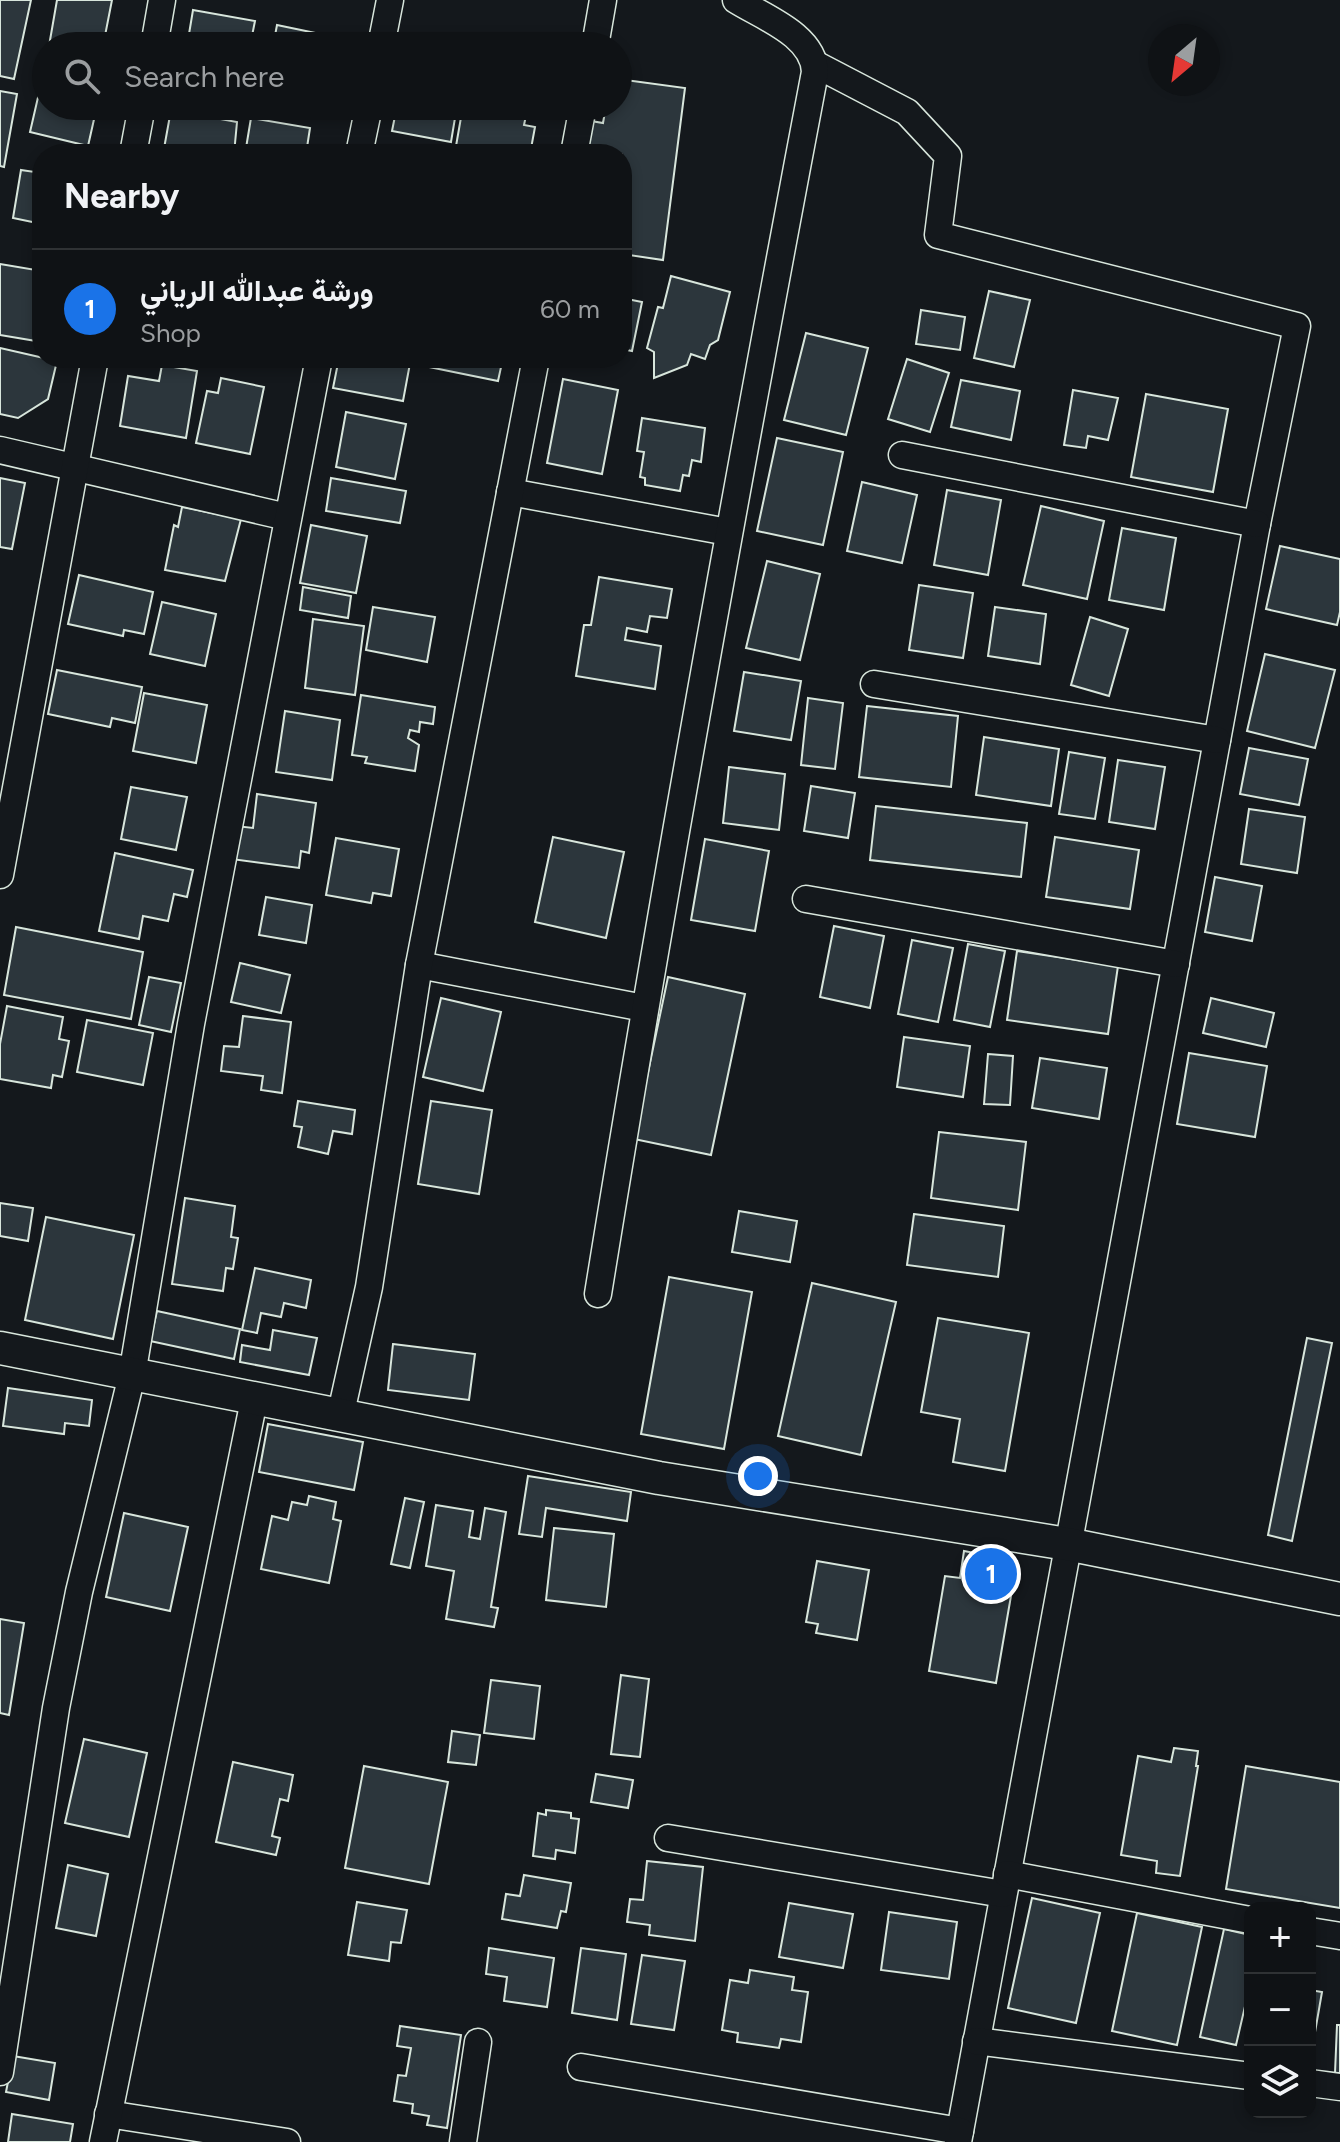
<!DOCTYPE html>
<meta charset="utf-8">
<style>
:root{--surface:#0f1215;--page:#181b1e;--text:#f1f3f6;--muted:#9b9ea0;--line:#2f3234;--accent:#1a73e8}
body{margin:0;font-family:Figtree,Vazirmatn,sans-serif;background:var(--page);color:var(--text)}
.controls{position:absolute;right:24px;bottom:24px;display:grid;overflow:hidden;border-radius:16px;box-shadow:0 4px 12px #0003}
.controls button{width:72px;height:72px;display:grid;place-items:center;padding:0;border:0;border-bottom:2px solid var(--line);background:var(--surface);color:var(--text);font:40px sans-serif}
.compass{position:absolute;left:1148px;top:24px;width:72px;height:72px;border-radius:50%;background:var(--surface);box-shadow:0 4px 12px #0003;rotate:209deg}
.you{position:absolute;left:758px;top:1476px;width:28px;height:28px;margin:-20px;border:6px solid #fff;border-radius:50%;background:#1a73e8;box-shadow:0 0 0 12px #1a73e833}
.badge{display:grid;place-items:center;width:52px;height:52px;border-radius:50%;background:var(--accent);color:#fff;font-size:26px;font-weight:700}
.pin{position:absolute;translate:-50% -50%;border:4px solid #fff;box-shadow:0 2px 8px #0006}
.list{margin:0;padding:0;list-style:none}
h2{display:flex;justify-content:space-between;align-items:center;height:104px;margin:0;padding:0 32px;font-size:34px}
h2 small{font-size:26px;font-weight:400;color:var(--muted)}
.list li{display:grid;grid-template-columns:52px 1fr auto;gap:24px;align-items:center;box-sizing:border-box;height:120px;padding:0 32px;border-top:2px solid var(--line)}
.list b{display:block;font-size:30px;white-space:nowrap}
.list p{margin:0;font-size:26px;white-space:nowrap;color:var(--muted)}
.list em{font-size:26px;font-style:normal;color:var(--muted)}
.icon{flex:none;width:44px;height:44px;fill:none;stroke:currentColor;stroke-width:2;stroke-linecap:round;stroke-linejoin:round}
.map{position:relative;flex:none;width:1340px;height:2142px;overflow:hidden}
.search{position:absolute;background:var(--surface);box-shadow:0 4px 12px #0003;left:32px;top:32px;width:600px;height:88px;display:flex;align-items:center;gap:20px;box-sizing:border-box;padding:0 28px;border-radius:44px;color:var(--muted);font-size:30px}
.panel{position:absolute;background:var(--surface);box-shadow:0 4px 12px #0003;left:32px;top:144px;width:600px;height:224px;border-radius:32px}
.map>svg:first-child{display:block}
.building{fill:#2c363c;stroke:#d8e6dc;stroke-width:2}
.lines{fill:none;stroke-linecap:round;stroke-linejoin:round}
.minor-casing{stroke:#d8e6dc;stroke-width:29}
.tertiary-casing{stroke:#d8e6dc;stroke-width:35}
.minor{stroke:#14181c;stroke-width:26}
.tertiary{stroke:#14181c;stroke-width:32}
</style>
<div class="map">
<svg width="1340" height="2142" viewBox="0 0 1340 2142">
<rect width="100%" height="100%" fill="#14181c"/>
<g class="building">
<polygon points="0,0 31,0 14,79 0,76"/>
<polygon points="57,0 112,0 103,46 49,46"/>
<polygon points="193,10 255,21 250,46 187,46"/>
<polygon points="277,25 330,36 328,46 273,46"/>
<polygon points="618,79 685,88 663,260 622,254 622,154 586,154 591,121 603,123 606,106 618,106"/>
<polygon points="42,80 46,81 46,106 97,106 88,146 30,132"/>
<polygon points="0,91 17,94 4,167 0,166"/>
<polygon points="271,106 315,106 314,114"/>
<polygon points="397,106 457,106 451,142 392,131"/>
<polygon points="463,106 528,106 524,125 535,127 530,154 497,154 456,146"/>
<polygon points="171,110 237,122 234,154 163,154"/>
<polygon points="251,118 310,128 306,154 245,154"/>
<polygon points="21,170 42,173 42,224 13,218"/>
<polygon points="0,264 42,271 42,342 0,335"/>
<polygon points="671,276 730,292 718,340 710,345 705,359 691,354 687,365 654,378 654,352 647,348 658,307 663,308"/>
<polygon points="989,291 1030,300 1014,367 974,358"/>
<polygon points="622,298 642,302 632,351 622,349"/>
<polygon points="921,310 965,317 960,350 916,344"/>
<polygon points="806,333 868,348 846,435 784,420"/>
<polygon points="0,348 57,361 48,399 18,418 0,414"/>
<polygon points="339,358 411,358 403,401 333,388"/>
<polygon points="426,358 503,358 498,381 424,366"/>
<polygon points="907,359 949,373 930,432 888,419"/>
<polygon points="162,365 197,371 186,438 120,426 128,376 159,381"/>
<polygon points="221,378 264,387 250,454 196,443 207,391 218,393"/>
<polygon points="563,379 618,390 602,474 547,463"/>
<polygon points="961,380 1020,391 1011,440 951,427"/>
<polygon points="1073,390 1118,398 1108,440 1088,436 1086,448 1064,445"/>
<polygon points="1146,394 1228,409 1213,492 1131,477"/>
<polygon points="346,412 406,424 395,479 336,467"/>
<polygon points="642,418 705,428 701,462 692,460 689,476 683,475 680,491 645,485 645,478 640,477 644,452 637,451"/>
<polygon points="777,438 843,452 823,545 757,531"/>
<polygon points="0,478 25,483 12,549 0,547"/>
<polygon points="331,478 406,491 400,523 326,511"/>
<polygon points="862,482 917,495 902,563 847,551"/>
<polygon points="947,490 1001,500 988,575 934,565"/>
<polygon points="1041,506 1104,521 1087,599 1023,585"/>
<polygon points="182,507 241,519 225,581 165,570 174,525 178,527"/>
<polygon points="311,525 367,536 356,593 300,583"/>
<polygon points="1122,528 1176,538 1164,610 1109,600"/>
<polygon points="1280,546 1340,559 1340,612 1337,625 1266,609"/>
<polygon points="767,561 820,574 800,660 746,648"/>
<polygon points="79,575 153,592 144,634 124,630 123,636 68,624"/>
<polygon points="599,577 672,589 667,618 650,616 647,632 627,628 625,640 661,646 655,689 576,676 584,625 591,625"/>
<polygon points="919,585 973,593 963,658 909,650"/>
<polygon points="303,587 351,596 348,618 300,610"/>
<polygon points="162,602 216,614 205,666 150,654"/>
<polygon points="373,607 435,617 427,662 366,650"/>
<polygon points="995,607 1046,614 1040,664 988,656"/>
<polygon points="1090,617 1128,629 1109,696 1071,685"/>
<polygon points="313,619 364,626 355,695 305,688"/>
<polygon points="1265,654 1335,670 1315,748 1247,731"/>
<polygon points="57,670 142,687 135,723 112,718 110,727 48,714"/>
<polygon points="744,672 801,681 791,740 734,731"/>
<polygon points="144,693 207,705 196,763 133,751"/>
<polygon points="361,695 435,707 433,724 420,722 419,732 410,730 408,738 419,745 415,771 365,763 367,757 352,755"/>
<polygon points="808,698 843,703 835,769 801,765"/>
<polygon points="867,706 958,716 951,787 859,777"/>
<polygon points="285,711 340,720 332,780 276,772"/>
<polygon points="984,737 1059,749 1051,806 976,795"/>
<polygon points="1249,748 1308,759 1299,805 1240,794"/>
<polygon points="1069,752 1105,758 1095,819 1059,814"/>
<polygon points="1118,760 1165,767 1155,829 1109,822"/>
<polygon points="729,767 785,774 779,830 723,823"/>
<polygon points="811,786 855,793 848,838 804,831"/>
<polygon points="131,787 187,797 176,850 121,839"/>
<polygon points="257,794 316,803 309,853 301,851 299,868 231,859 236,826 253,828"/>
<polygon points="876,806 1027,823 1021,877 870,860"/>
<polygon points="1249,809 1305,817 1297,873 1241,864"/>
<polygon points="553,837 624,852 606,938 535,922"/>
<polygon points="1055,837 1139,850 1130,909 1046,897"/>
<polygon points="336,838 399,849 391,896 373,893 371,903 326,895"/>
<polygon points="705,839 769,851 755,931 691,920"/>
<polygon points="115,853 193,870 187,897 174,894 168,921 143,916 139,939 99,931"/>
<polygon points="1215,877 1262,886 1252,941 1205,932"/>
<polygon points="266,897 312,905 306,943 259,935"/>
<polygon points="834,926 884,936 870,1008 820,997"/>
<polygon points="16,927 143,952 131,1019 4,995"/>
<polygon points="912,940 953,948 938,1022 898,1014"/>
<polygon points="968,944 1005,951 990,1027 954,1020"/>
<polygon points="1017,951 1118,966 1108,1034 1007,1020"/>
<polygon points="240,963 290,975 281,1013 231,1002"/>
<polygon points="149,977 181,983 171,1032 139,1025"/>
<polygon points="668,977 745,994 711,1155 634,1139"/>
<polygon points="441,998 501,1012 483,1091 423,1077"/>
<polygon points="1211,998 1274,1013 1266,1047 1203,1033"/>
<polygon points="7,1006 63,1017 59,1039 69,1041 62,1077 53,1075 51,1088 0,1079 0,1044"/>
<polygon points="243,1016 291,1022 282,1093 261,1090 263,1076 221,1071 224,1046 239,1047"/>
<polygon points="87,1020 153,1033 143,1085 77,1072"/>
<polygon points="904,1037 970,1046 963,1097 897,1087"/>
<polygon points="1189,1053 1267,1066 1255,1137 1177,1124"/>
<polygon points="988,1054 1013,1056 1010,1105 984,1104"/>
<polygon points="1040,1058 1107,1068 1099,1119 1032,1108"/>
<polygon points="298,1101 355,1110 352,1134 333,1131 328,1154 298,1147 302,1127 294,1126"/>
<polygon points="431,1101 492,1110 479,1194 418,1184"/>
<polygon points="939,1132 1026,1142 1018,1210 931,1198"/>
<polygon points="185,1198 235,1206 231,1237 238,1238 233,1269 226,1268 223,1291 172,1284"/>
<polygon points="0,1203 33,1208 28,1241 0,1236"/>
<polygon points="739,1211 797,1221 790,1262 732,1252"/>
<polygon points="914,1214 1004,1226 998,1277 907,1265"/>
<polygon points="46,1217 134,1235 113,1339 25,1320"/>
<polygon points="255,1268 311,1280 306,1308 284,1303 281,1317 261,1313 257,1333 242,1330"/>
<polygon points="669,1277 752,1292 724,1449 641,1434"/>
<polygon points="812,1283 896,1302 861,1455 778,1436"/>
<polygon points="157,1311 240,1329 234,1359 150,1341"/>
<polygon points="938,1318 1029,1333 1005,1471 953,1462 960,1419 921,1412"/>
<polygon points="273,1330 317,1338 309,1375 240,1362 242,1345 270,1350"/>
<polygon points="1307,1338 1332,1343 1292,1541 1268,1535"/>
<polygon points="393,1344 475,1354 469,1400 388,1390"/>
<polygon points="8,1388 92,1400 89,1426 65,1423 64,1434 3,1426"/>
<polygon points="268,1424 363,1442 354,1490 259,1472"/>
<polygon points="528,1476 631,1492 627,1521 546,1508 542,1537 519,1534"/>
<polygon points="309,1496 336,1502 333,1519 341,1521 329,1583 261,1569 272,1516 288,1520 292,1502 307,1505"/>
<polygon points="405,1498 424,1502 410,1568 391,1564"/>
<polygon points="436,1505 473,1511 469,1537 480,1539 485,1508 506,1512 491,1607 498,1608 494,1627 446,1619 454,1571 426,1566"/>
<polygon points="124,1513 188,1527 170,1611 106,1597"/>
<polygon points="554,1528 614,1534 606,1607 546,1600"/>
<polygon points="964,1551 1017,1561 996,1683 929,1671 945,1576 960,1578"/>
<polygon points="817,1561 869,1570 857,1640 816,1633 818,1624 806,1622"/>
<polygon points="0,1619 24,1623 9,1715 0,1713"/>
<polygon points="621,1675 649,1679 640,1757 611,1754"/>
<polygon points="491,1680 540,1686 534,1739 484,1733"/>
<polygon points="452,1731 480,1735 476,1765 448,1762"/>
<polygon points="84,1739 147,1753 129,1837 65,1823"/>
<polygon points="1174,1748 1198,1751 1196,1766 1198,1766 1180,1876 1156,1873 1157,1861 1121,1855 1138,1756 1171,1762"/>
<polygon points="233,1762 293,1775 288,1801 280,1799 272,1836 280,1838 276,1855 216,1842"/>
<polygon points="364,1766 448,1782 429,1884 345,1868"/>
<polygon points="1246,1766 1340,1782 1340,1908 1226,1889"/>
<polygon points="596,1774 633,1780 628,1808 591,1802"/>
<polygon points="546,1810 571,1813 571,1818 579,1819 575,1853 556,1850 555,1859 533,1856 538,1813 546,1815"/>
<polygon points="647,1861 703,1867 695,1941 649,1935 650,1925 627,1922 630,1899 643,1900"/>
<polygon points="68,1865 108,1874 96,1936 56,1928"/>
<polygon points="524,1875 571,1883 566,1912 561,1911 557,1928 502,1919 506,1894 520,1896"/>
<polygon points="1032,1898 1100,1913 1076,2023 1008,2008"/>
<polygon points="357,1902 407,1910 401,1943 391,1942 389,1961 348,1955"/>
<polygon points="789,1903 853,1914 843,1968 779,1957"/>
<polygon points="889,1912 957,1922 949,1979 881,1970"/>
<polygon points="1137,1913 1202,1927 1177,2045 1112,2031"/>
<polygon points="1224,1929 1250,1935 1250,1985 1236,2045 1200,2037"/>
<polygon points="489,1948 554,1958 547,2007 504,2001 507,1977 486,1974"/>
<polygon points="581,1948 626,1954 617,2020 572,2013"/>
<polygon points="642,1955 685,1961 674,2030 631,2024"/>
<polygon points="750,1970 794,1977 792,1990 808,1992 801,2042 781,2039 779,2048 737,2042 738,2033 722,2030 730,1980 748,1983"/>
<polygon points="1310,1990 1322,1992 1310,2061"/>
<polygon points="1337,2025 1340,2025 1340,2073 1335,2073"/>
<polygon points="400,2026 461,2035 447,2128 427,2125 429,2116 412,2113 413,2104 394,2101 398,2075 406,2076 411,2048 397,2046"/>
<polygon points="13,2056 55,2063 49,2100 6,2092"/>
<polygon points="12,2114 73,2124 70,2142 8,2142"/>
</g>
<g class="lines">
<defs>
<g id="minor">
<polyline points="154,46 162,0"/>
<polyline points="381,46 390,0"/>
<polyline points="595,46 603,0"/>
<polyline points="815,64 907,112 948,156 938,235 1297,326 1257,524 958,2142"/>
<polyline points="133,154 142,106"/>
<polyline points="359,154 369,106"/>
<polyline points="574,154 583,106"/>
<polyline points="0,450 287,517"/>
<polyline points="902,455 1257,524"/>
<polyline points="510,492 728,532"/>
<polyline points="874,684 1217,740"/>
<polyline points="0,875 95,358"/>
<polyline points="806,899 1176,964"/>
<polyline points="419,965 644,1008"/>
<path d="M598 1294C664 885 738 478 815 72 814 35 763 17 736 0"/>
<polyline points="340,1417 369,1287 419,965 536,358"/>
<polyline points="668,1838 1003,1894"/>
<polyline points="1007,1874 1250,1920"/>
<polyline points="1310,1931 1340,1936"/>
<polyline points="976,2041 1250,2076"/>
<polyline points="581,2067 960,2131"/>
<polyline points="0,2072 56,1708 79,1592 132,1375 191,1024 319,358"/>
<polyline points="1310,2083 1340,2087"/>
<polyline points="108,2114 287,2142"/>
<polyline points="103,2142 254,1400"/>
<polyline points="463,2142 478,2042"/>
</g>
<polyline id="tertiary" points="0,1348 659,1478 1067,1544 1340,1599"/>
</defs>
<use href="#minor" class="minor-casing"/>
<use href="#tertiary" class="tertiary-casing"/>
<use href="#minor" class="minor"/>
<use href="#tertiary" class="tertiary"/>
</g>
</svg>
<div class="controls">
<button>+</button>
<button>−</button>
<button><svg class="icon" aria-label="layers" viewBox="0 0 24 24"><path d="M12 4l9 5-9 5-9-5zM3 14l9 5 9-5"/></svg></button>
</div>
<svg class="compass" viewBox="-18 -18 36 36"><path d="M0-13l5 13h-10z" fill="#e53935"/><path d="M0 13l5-13h-10z" fill="#9b9ea0"/></svg>
<div class="you"></div>
<div class="pin badge" style="left:991px;top:1574px">1</div>
<div class="search"><svg class="icon" aria-label="search" viewBox="0 0 24 24"><circle cx="10" cy="10" r="6"/><path d="M15 15l6 6"/></svg>Search here</div>
<section class="panel">
<h2>Nearby<small></small></h2>
<ul class="list">
<li><span class="badge">1</span><div><b>ورشة عبدالله الرياني</b><p>Shop</p></div><em>60 m</em></li>
</ul>
</section>
</div>
